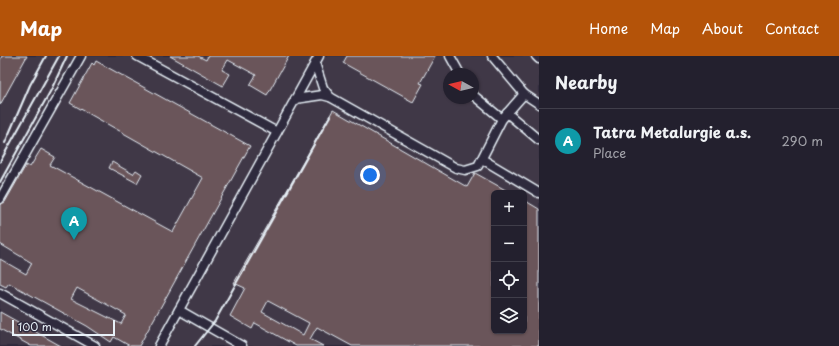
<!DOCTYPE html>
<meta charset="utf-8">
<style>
:root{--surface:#23202e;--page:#2f2d3a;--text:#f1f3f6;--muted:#a3a3aa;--line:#403e4a;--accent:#b45309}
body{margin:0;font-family:"Playpen Sans",sans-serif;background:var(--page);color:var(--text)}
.controls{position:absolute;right:12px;bottom:12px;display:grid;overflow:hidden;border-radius:6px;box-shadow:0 1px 3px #0004}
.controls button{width:36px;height:36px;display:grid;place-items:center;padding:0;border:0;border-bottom:1px solid var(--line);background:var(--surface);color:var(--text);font:20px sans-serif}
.compass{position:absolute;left:443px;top:12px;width:36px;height:36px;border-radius:50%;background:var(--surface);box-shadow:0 1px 3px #0004;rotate:278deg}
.scale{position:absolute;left:12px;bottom:10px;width:103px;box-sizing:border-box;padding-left:4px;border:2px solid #e8f1f8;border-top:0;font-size:11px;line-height:14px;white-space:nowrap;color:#e8f1f8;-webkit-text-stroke:3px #2f2a3d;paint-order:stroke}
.you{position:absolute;left:370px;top:119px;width:14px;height:14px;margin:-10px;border:3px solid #fff;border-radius:50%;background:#1a73e8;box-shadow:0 0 0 6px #1a73e833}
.badge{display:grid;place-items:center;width:26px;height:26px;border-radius:50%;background:var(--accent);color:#fff;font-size:13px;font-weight:700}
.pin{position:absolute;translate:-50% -33px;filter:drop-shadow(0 1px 2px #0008)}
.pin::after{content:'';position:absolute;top:21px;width:14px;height:12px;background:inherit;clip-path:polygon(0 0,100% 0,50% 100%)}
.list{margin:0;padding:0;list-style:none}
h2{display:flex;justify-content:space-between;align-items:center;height:52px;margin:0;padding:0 16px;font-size:17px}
h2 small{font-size:13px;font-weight:400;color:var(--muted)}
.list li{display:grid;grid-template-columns:26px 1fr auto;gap:12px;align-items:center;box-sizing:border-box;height:64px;padding:0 16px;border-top:1px solid var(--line)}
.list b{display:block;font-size:15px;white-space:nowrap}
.list p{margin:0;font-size:13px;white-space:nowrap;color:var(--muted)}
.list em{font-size:13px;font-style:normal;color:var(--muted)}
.icon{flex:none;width:22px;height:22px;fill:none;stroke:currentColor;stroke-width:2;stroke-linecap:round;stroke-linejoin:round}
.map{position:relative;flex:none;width:539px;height:290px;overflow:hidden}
header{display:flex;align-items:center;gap:24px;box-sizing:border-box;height:56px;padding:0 20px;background:var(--accent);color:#fff}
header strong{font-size:19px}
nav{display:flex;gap:22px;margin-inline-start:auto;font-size:14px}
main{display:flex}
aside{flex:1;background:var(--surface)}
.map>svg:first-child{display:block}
.built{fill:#413746;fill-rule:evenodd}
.building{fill:#6a545a;stroke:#e8f1f8;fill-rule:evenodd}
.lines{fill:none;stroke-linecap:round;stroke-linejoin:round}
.minor-casing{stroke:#e8f1f8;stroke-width:11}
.minor{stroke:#2f2a3d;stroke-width:8}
.rail{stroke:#e8f1f8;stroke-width:2}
</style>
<header>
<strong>Map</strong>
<nav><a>Home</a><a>Map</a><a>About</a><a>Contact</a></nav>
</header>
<main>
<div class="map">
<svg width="539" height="290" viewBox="0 0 539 290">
<rect width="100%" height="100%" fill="#2f2a3d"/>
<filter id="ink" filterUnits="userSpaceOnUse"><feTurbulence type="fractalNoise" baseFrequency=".025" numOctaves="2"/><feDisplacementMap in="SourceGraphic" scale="8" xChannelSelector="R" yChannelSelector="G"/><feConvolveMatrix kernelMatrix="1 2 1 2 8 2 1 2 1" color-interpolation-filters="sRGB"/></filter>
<g filter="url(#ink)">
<path class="built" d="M0 0H539V290H0ZM449 18H473V42H449ZM494 137H524V275H494Z"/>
<g class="building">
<polygon points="2,0 27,0 0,49 0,4"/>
<polygon points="170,0 198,0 206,4 208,0 289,0 267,39 250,29 256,19 228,4 222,14 230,18 223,30"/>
<polygon points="347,0 435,0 420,27 423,28 413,46 343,7"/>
<path d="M96 5 250 90 139 290H130L114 281 111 286 87 270 9 227 6 231 0 228V203L26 218 32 207 0 188V148L5 146 26 109 30 111 41 93 55 101 50 109 173 176 203 122 70 47 92 7 94 9ZM77 232 126 259 121 268 71 243Z"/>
<path d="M333 54 467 131 475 117 511 137H494V275H524V144L539 153V290H352L317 271 310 283 323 290H296L255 267 252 273 230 260 245 232 234 227ZM268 245 309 267 303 279 262 256Z"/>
<polygon points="112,106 133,118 136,114 142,118 137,127 109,112"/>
<polygon points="0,256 61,290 31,290 0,273"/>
</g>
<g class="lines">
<defs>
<g id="minor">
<polyline points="137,0 277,76"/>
<polyline points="450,0 460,18"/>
<polyline points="492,0 524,38 539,48"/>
<polyline points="536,0 539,3"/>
<polyline points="315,7 323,32 330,41 456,112 465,114 478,110 502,63 524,38"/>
<polyline points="473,39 502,63"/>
<polyline points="295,43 322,39 330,41"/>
<polyline points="507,57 539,84"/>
<polyline points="482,103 539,137"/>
<polyline points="0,143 81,0"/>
<polyline points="0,237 95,290"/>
<polyline points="179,254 242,290"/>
<polyline points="159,290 319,0"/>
</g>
</defs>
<use href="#minor" class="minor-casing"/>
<use href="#minor" class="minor"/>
<g class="rail">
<polyline points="5,87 30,29 46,0"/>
<polyline points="0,106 59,0"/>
<polyline points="0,126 51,34 67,0"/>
<polyline points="195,290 215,265 330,60"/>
</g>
</g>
</g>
</svg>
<div class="controls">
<button>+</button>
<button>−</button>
<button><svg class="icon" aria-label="locate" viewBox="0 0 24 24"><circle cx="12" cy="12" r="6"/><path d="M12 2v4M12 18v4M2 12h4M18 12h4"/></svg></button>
<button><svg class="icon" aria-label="layers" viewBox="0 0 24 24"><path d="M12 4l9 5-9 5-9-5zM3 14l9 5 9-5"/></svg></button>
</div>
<svg class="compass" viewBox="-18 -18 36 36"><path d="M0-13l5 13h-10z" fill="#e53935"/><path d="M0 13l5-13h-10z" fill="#a3a3aa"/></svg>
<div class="scale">100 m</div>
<div class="you"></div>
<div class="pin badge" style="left:74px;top:184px;background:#0f9aa8">A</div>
</div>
<aside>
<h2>Nearby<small></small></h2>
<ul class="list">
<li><span class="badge" style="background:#0f9aa8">A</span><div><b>Tatra Metalurgie a.s.</b><p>Place</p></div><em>290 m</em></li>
</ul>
</aside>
</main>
